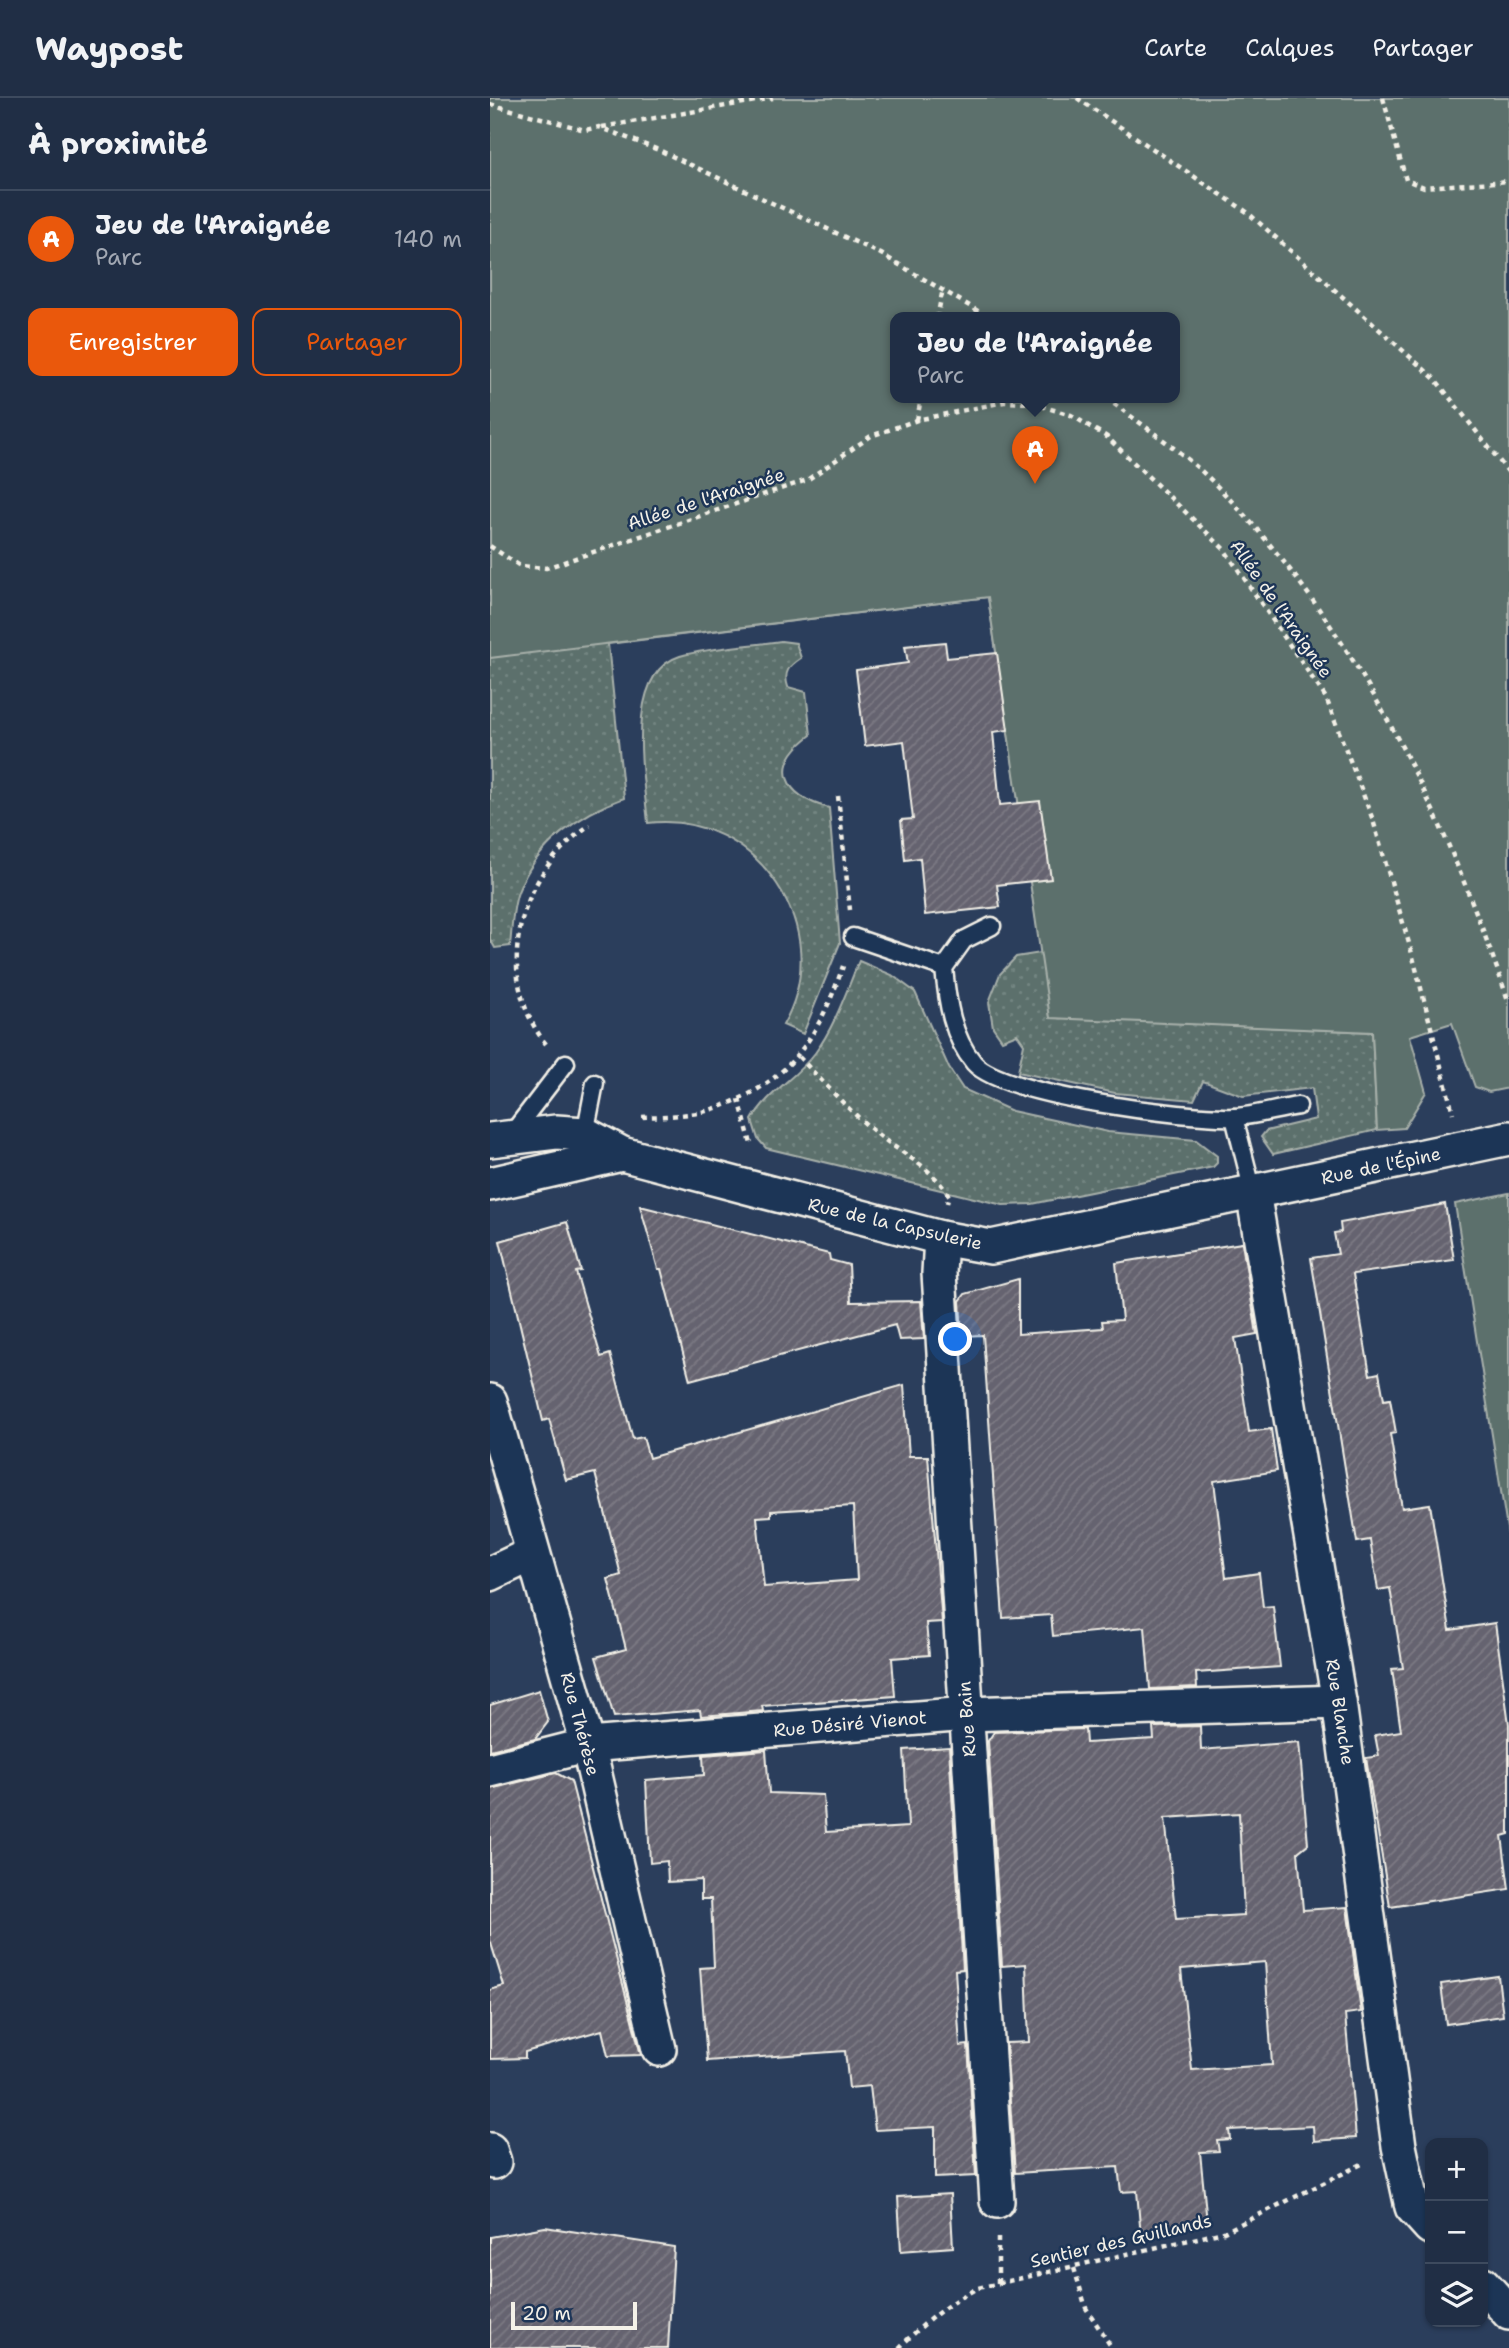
<!DOCTYPE html>
<html lang="fr">
<meta charset="utf-8">
<style>
:root{--surface:#202e45;--page:#2d3a50;--text:#f1f3f6;--muted:#a2a8b3;--line:#3d4a5e;--accent:#ea580c}
body{margin:0;font-family:"Shantell Sans",sans-serif;background:var(--page);color:var(--text)}
.controls{position:absolute;right:21px;bottom:21px;display:grid;overflow:hidden;border-radius:14px;box-shadow:0 2px 5px #0004}
.controls button{width:63px;height:63px;display:grid;place-items:center;padding:0;border:0;border-bottom:2px solid var(--line);background:var(--surface);color:var(--text);font:35px sans-serif}
.scale{position:absolute;left:21px;bottom:18px;width:126px;box-sizing:border-box;padding-left:7px;border:4px solid #f4f1e8;border-top:0;font-size:19px;line-height:24px;white-space:nowrap;color:#f4f1e8;-webkit-text-stroke:5px #1d3557;paint-order:stroke}
.you{position:absolute;left:466px;top:1242px;width:24px;height:24px;margin:-18px;border:5px solid #fff;border-radius:50%;background:#1a73e8;box-shadow:0 0 0 10px #1a73e833}
.badge{display:grid;place-items:center;width:46px;height:46px;border-radius:50%;background:var(--accent);color:#fff;font-size:23px;font-weight:700}
.pin{position:absolute;translate:-50% -58px;filter:drop-shadow(0 2px 4px #0008)}
.pin::after{content:'';position:absolute;top:37px;width:24px;height:21px;background:inherit;clip-path:polygon(0 0,100% 0,50% 100%)}
.popup{position:absolute;left:400px;top:214px;width:290px;height:91px;box-sizing:border-box;display:grid;place-content:center;border-radius:14px;background:var(--surface);filter:drop-shadow(0 2px 5px #0005);font-size:23px;white-space:nowrap;color:var(--muted)}
.popup b{font-size:26px;color:var(--text)}
.popup::after{content:'';position:absolute;left:50%;top:100%;margin-left:-14px;border:14px solid transparent;border-top-color:var(--surface)}
.list{margin:0;padding:0;list-style:none}
h2{display:flex;justify-content:space-between;align-items:center;height:91px;margin:0;padding:0 28px;font-size:30px}
h2 small{font-size:23px;font-weight:400;color:var(--muted)}
.list li{display:grid;grid-template-columns:46px 1fr auto;gap:21px;align-items:center;box-sizing:border-box;height:98px;padding:0 28px;border-top:2px solid var(--line)}
.list b{display:block;font-size:26px;white-space:nowrap}
.list p{margin:0;font-size:23px;white-space:nowrap;color:var(--muted)}
.list em{font-size:23px;font-style:normal;color:var(--muted)}
.actions{display:flex;gap:14px;padding:21px 28px}
.actions a{flex:1;padding:16px 0;border:2px solid var(--accent);border-radius:14px;text-align:center;font-size:24px;color:var(--accent)}
.actions .main{background:var(--accent);color:#fff}
.icon{flex:none;width:38px;height:38px;fill:none;stroke:currentColor;stroke-width:2;stroke-linecap:round;stroke-linejoin:round}
.map{position:relative;flex:none;width:1019px;height:2250px;overflow:hidden}
header{display:flex;align-items:center;gap:42px;box-sizing:border-box;height:98px;padding:0 35px;background:var(--surface);border-bottom:2px solid var(--line)}
header strong{font-size:33px}
nav{display:flex;gap:38px;margin-inline-start:auto;font-size:24px}
main{display:flex}
aside{flex:1;background:var(--surface)}
.map>svg:first-child{display:block}
.grass{fill:url(#grass-dots);stroke:#a8b0aa;stroke-width:2}
.park{fill:#5b706c;stroke:#a8b0aa;stroke-width:2;fill-rule:evenodd}
.building{fill:url(#building-hatch);stroke:#f4f1e8;stroke-width:2;fill-rule:evenodd}
.lines{fill:none;stroke-linecap:round;stroke-linejoin:round}
.lane-casing{stroke:#f4f1e8;stroke-width:21}
.street-casing{stroke:#f4f1e8;stroke-width:38}
.path{stroke:#f4f1e8;stroke-width:4.5;stroke-dasharray:5 5;stroke-linecap:butt}
.lane{stroke:#1d3557;stroke-width:16}
.street{stroke:#1d3557;stroke-width:33}
.labels{text-anchor:middle;dominant-baseline:central;stroke-width:5;stroke-linejoin:round;paint-order:stroke}
.street-label{font-size:18px;fill:#f4f1e8;stroke:#1d3557}
</style>
<header>
<strong>Waypost</strong>
<nav><a>Carte</a><a>Calques</a><a>Partager</a></nav>
</header>
<main>
<aside>
<h2>À proximité<small></small></h2>
<ul class="list">
<li><span class="badge">A</span><div><b>Jeu de l'Araignée</b><p>Parc</p></div><em>140 m</em></li>
</ul>
<div class="actions"><a class="main">Enregistrer</a><a>Partager</a></div>
</aside>
<div class="map">
<svg width="1019" height="2250" viewBox="0 0 1019 2250">
<defs>
<pattern id="grass-dots" width="8" height="8" patternUnits="userSpaceOnUse" patternTransform="scale(1.75)"><rect width="8" height="8" fill="#5b706c"/><path d="M2 2h.1M6 6h.1" fill="none" stroke="#738581" stroke-width="1.8" stroke-linecap="round"/></pattern>
<pattern id="building-hatch" width="6" height="6" patternUnits="userSpaceOnUse" patternTransform="scale(1.75)"><rect width="6" height="6" fill="#65636f"/><path d="M-1 1l2-2M0 6l6-6M5 7l2-2" fill="none" stroke="#7c7a84"/></pattern>
</defs>
<rect width="100%" height="100%" fill="#2b3e5c"/>
<filter id="ink" filterUnits="userSpaceOnUse"><feTurbulence type="fractalNoise" baseFrequency=".0143" numOctaves="2"/><feDisplacementMap in="SourceGraphic" scale="14" xChannelSelector="R" yChannelSelector="G"/><feConvolveMatrix kernelMatrix="1 2 1 2 8 2 1 2 1" color-interpolation-filters="sRGB"/></filter>
<g filter="url(#ink)">
<g class="grass">
<path d="M505 441 560 919 882 934 887 1032 783 1056 771 1039 776 1033 826 1021 822 990 753 998 713 983 704 1002 625 995 528 974 534 946 527 936 512 942 503 929 499 904 510 876 526 859 551 855 498 499 118 546 134 700C89 716 46 747 28 794 22 811 22 830 20 848L5 850 0 841V458Z"/>
<path d="M291 543 306 545 311 560C299 568 293 574 298 589L316 594 321 637C279 668 294 698 339 710L350 845 313 936 293 927C348 832 266 712 158 725 154 680 133 576 190 558 222 549 259 548 291 543Z"/>
<path d="M369 863 402 877 425 894 459 970 473 991 522 1013 618 1034 706 1042 727 1058V1065L723 1069 542 1106 513 1107 276 1050 268 1041 262 1022C277 995 306 980 325 955 345 928 356 894 369 863Z"/>
</g>
<g class="park">
<path d="M0 0H1019V990L999 994 985 989 962 925 920 938 936 994 914 1030 887 1032 882 934 560 920 498 499 0 560ZM405 220H685V300H405Z"/>
<polygon points="1019,1095 1019,1443 965,1106"/>
</g>
<g class="building">
<polygon points="455,544 457,560 507,555 518,632 503,634 510,707 550,703 561,781 507,787 510,809 435,817 430,760 415,762 411,722 423,721 414,643 375,648 366,572 418,565 415,548"/>
<polygon points="955,1106 964,1162 863,1176 880,1277 889,1275 894,1302 900,1301 906,1335 900,1336 912,1410 940,1406 960,1532 1005,1525 1019,1626 1019,1736 1012,1738 1019,1791 900,1809 876,1660 889,1658 885,1637 911,1633 902,1571 913,1570 900,1490 888,1492 880,1442 867,1444 821,1160 848,1156 844,1135 851,1134 850,1125"/>
<polygon points="150,1108 339,1156 340,1162 359,1167 361,1204 431,1203 434,1241 409,1242 405,1227 200,1282 171,1171 168,1171"/>
<path d="M77 1124 91 1173 86 1174 111 1259 120 1256 143 1341 153 1339 159 1360 414 1287 419 1358H438L452 1524 436 1525 439 1557 402 1560 405 1598 272 1608 273 1613 211 1618 210 1612 124 1619 106 1559 136 1551 118 1481 131 1477 105 1375 76 1382 59 1321 53 1323 10 1143ZM363 1408 367 1482 274 1489 267 1419 281 1418V1413Z"/>
<polygon points="752,1145 767,1236 745,1240 759,1334 781,1331 787,1373 724,1383 736,1480 769,1475 773,1509 783,1508 790,1569 706,1575 707,1589 660,1591 655,1529 563,1538 561,1517 513,1520 493,1237 472,1238 470,1203 475,1196 528,1181 528,1236 613,1230 612,1223 632,1222 626,1165"/>
<polygon points="49,1592 58,1624 45,1641 0,1652 0,1607"/>
<path d="M710 1628 711 1652 809 1644 818 1746 808 1754 813 1812 857 1809 871 1914 855 1916 866 2040 824 2043 823 2028 739 2032 740 2041 727 2042 729 2053 710 2054 717 2125 651 2139 647 2093 631 2094 628 2069 525 2075 516 1945 539 1944 536 1866 512 1868 498 1643 504 1634 595 1631 596 1645 664 1641 663 1629ZM749 1715 754 1817 686 1821 675 1720ZM775 1864 782 1967 702 1972 691 1871Z"/>
<polygon points="459,1649 473,1871 465,1872 470,1948 478,1947 486,2078 445,2080 445,2029 385,2032 380,1988 359,1990 355,1953 217,1963 210,1870 224,1869 221,1801 211,1801 211,1782 178,1784 177,1763 160,1765 156,1682 214,1677 213,1657 276,1652 279,1695 333,1697 336,1734 418,1729 414,1652"/>
<polygon points="66,1675 81,1683 151,1957 118,1958 112,1932 35,1954 35,1960 0,1961 0,1892 14,1888 0,1842 0,1691"/>
<polygon points="1008,1878 1013,1918 956,1926 951,1886"/>
<polygon points="460,2096 463,2149 411,2153 408,2099"/>
<polygon points="55,2129 184,2149 178,2250 0,2250 0,2139"/>
</g>
<g class="lines">
<defs>
<g id="lane">
<path d="M502 828 474 842 454 870C457 903 462 939 484 965 513 998 698 1021 745 1019 765 1018 787 1011 808 1008"/>
<polyline points="363,839 454,870"/>
<polyline points="744,1019 763,1094"/>
<polyline points="95,1036 105,985"/>
<polyline points="20,1038 76,965"/>
</g>
<g id="street">
<polyline points="0,1042 66,1034 95,1036 132,1056 451,1140 501,1149 1019,1040"/>
<polyline points="0,1086 132,1056"/>
<polyline points="763,1094 849,1604 909,2048 922,2109 940,2129"/>
<polyline points="451,1140 449,1175 507,2103"/>
<polyline points="0,1303 98,1647 169,1951"/>
<polyline points="0,1476 42,1456"/>
<polyline points="0,1672 98,1647 477,1616 849,1604"/>
<polyline points="0,2052 4,2064"/>
<polyline points="993,2186 1019,2215"/>
</g>
</defs>
<use href="#lane" class="lane-casing"/>
<use href="#street" class="street-casing"/>
<g class="path">
<polyline points="587,0 757,114 945,281 1019,375"/>
<polyline points="893,0 916,82 934,89 1019,83"/>
<polyline points="0,6 95,32 109,29 171,53 391,156 500,220"/>
<polyline points="112,29 283,0"/>
<polyline points="447,220 453,191"/>
<path d="M616 300C652 327 692 353 724 385 867 529 954 715 1019 905"/>
<polyline points="427,322 431,300"/>
<polyline points="0,448 30,468 56,470 317,382 381,338 427,322 514,304 541,305 581,317 617,339 734,451 836,600 883,722 923,859 963,1015"/>
<polyline points="348,698 360,812"/>
<path d="M56 946C0 875 30 773 100 727"/>
<path d="M309 959C335 986 361 1015 390 1038 415 1058 442 1069 459 1098L457 1105"/>
<polyline points="249,1001 261,1046"/>
<path d="M152 1019C173 1018 196 1018 216 1013 295 991 328 942 353 868"/>
<polyline points="508,2140 508,2185"/>
<polyline points="584,2170 596,2210 622,2250"/>
<path d="M409 2250C433 2226 457 2205 488 2190L734 2134 874 2065"/>
</g>
<use href="#lane" class="lane"/>
<use href="#street" class="street"/>
</g>
</g>
<g class="labels">
<g class="street-label">
<text transform="translate(216 401) rotate(-18)">Allée de l'Araignée</text>
<text transform="translate(791 511) rotate(55)">Allée de l'Araignée</text>
<text transform="translate(891 1068) rotate(-12)">Rue de l'Épine</text>
<text transform="translate(405 1126) rotate(13)">Rue de la Capsulerie</text>
<text transform="translate(850 1614) rotate(81)">Rue Blanche</text>
<text transform="translate(477 1621) rotate(-94)">Rue Bain</text>
<text transform="translate(90 1626) rotate(75)">Rue Thérèse</text>
<text transform="translate(360 1626) rotate(-5)">Rue Désiré Vienot</text>
<text transform="translate(631 2143) rotate(-13)">Sentier des Guillands</text>
</g>
</g>
</svg>
<div class="controls">
<button>+</button>
<button>−</button>
<button><svg class="icon" aria-label="layers" viewBox="0 0 24 24"><path d="M12 4l9 5-9 5-9-5zM3 14l9 5 9-5"/></svg></button>
</div>
<div class="scale">20 m</div>
<div class="you"></div>
<div class="pin badge" style="left:545px;top:386px">A</div>
<div class="popup"><b>Jeu de l'Araignée</b>Parc</div>
</div>
</main>
